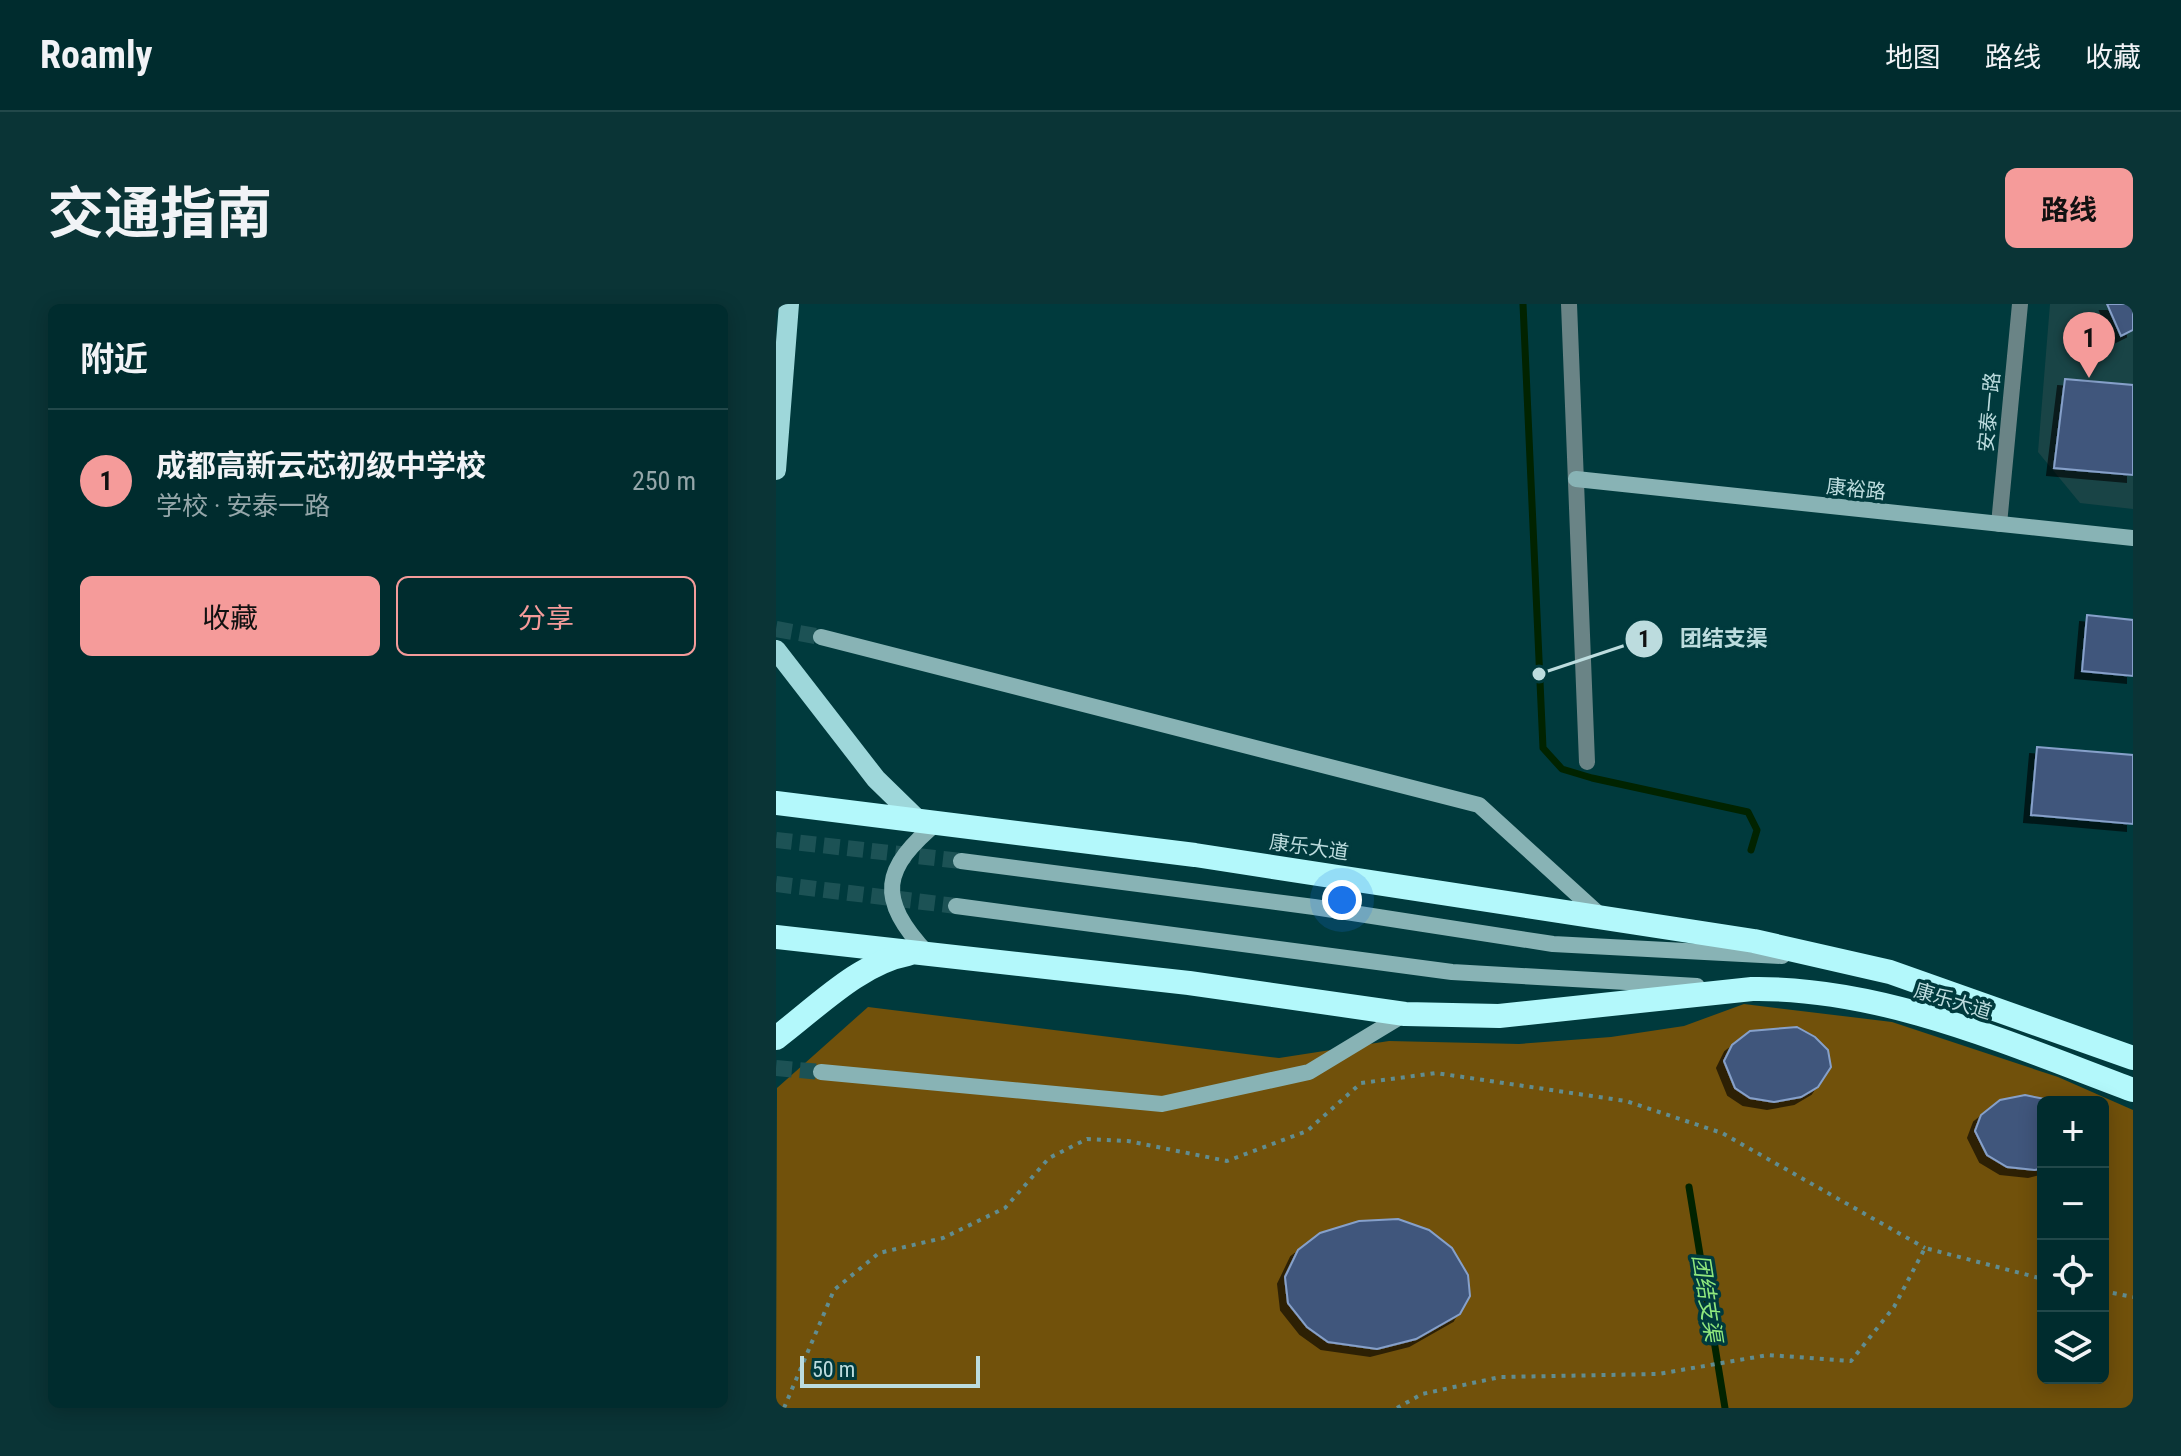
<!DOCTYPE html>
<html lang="zh">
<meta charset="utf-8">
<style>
:root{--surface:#002c2e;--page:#0a3436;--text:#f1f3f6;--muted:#95a7aa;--line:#22484a;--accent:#f59b9a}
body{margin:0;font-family:"Roboto Condensed","Noto Sans SC",sans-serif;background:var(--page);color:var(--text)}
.controls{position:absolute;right:24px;bottom:24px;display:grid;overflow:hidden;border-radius:12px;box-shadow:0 4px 20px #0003}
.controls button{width:72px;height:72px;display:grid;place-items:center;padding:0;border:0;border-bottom:2px solid var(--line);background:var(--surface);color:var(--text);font:40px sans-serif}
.scale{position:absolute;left:24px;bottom:20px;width:180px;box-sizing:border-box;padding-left:8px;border:4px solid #bcdcde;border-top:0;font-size:22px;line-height:28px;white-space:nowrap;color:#bcdcde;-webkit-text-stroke:6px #003a3d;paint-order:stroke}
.you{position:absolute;left:566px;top:596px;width:28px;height:28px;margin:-20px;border:6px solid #fff;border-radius:50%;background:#1a73e8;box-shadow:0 0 0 12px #1a73e833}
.badge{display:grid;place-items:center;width:52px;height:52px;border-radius:50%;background:var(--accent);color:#111;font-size:26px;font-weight:700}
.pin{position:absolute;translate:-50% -66px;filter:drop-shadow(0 2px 4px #0008)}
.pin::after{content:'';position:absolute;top:42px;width:28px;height:24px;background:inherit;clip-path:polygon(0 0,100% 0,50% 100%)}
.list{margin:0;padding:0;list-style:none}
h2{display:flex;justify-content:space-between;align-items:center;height:104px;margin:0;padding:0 32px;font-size:34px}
h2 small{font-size:26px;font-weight:400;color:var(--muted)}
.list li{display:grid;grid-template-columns:52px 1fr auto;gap:24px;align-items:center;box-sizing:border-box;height:144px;padding:0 32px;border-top:2px solid var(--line)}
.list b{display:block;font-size:30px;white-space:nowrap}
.list p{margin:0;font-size:26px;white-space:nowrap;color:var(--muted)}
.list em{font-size:26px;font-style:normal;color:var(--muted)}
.actions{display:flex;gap:16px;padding:24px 32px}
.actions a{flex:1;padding:18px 0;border:2px solid var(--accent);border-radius:12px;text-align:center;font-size:28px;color:var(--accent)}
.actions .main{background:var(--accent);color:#111}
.icon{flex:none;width:44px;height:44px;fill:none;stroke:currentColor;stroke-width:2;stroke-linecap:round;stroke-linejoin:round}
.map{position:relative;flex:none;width:1357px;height:1104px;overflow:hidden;border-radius:12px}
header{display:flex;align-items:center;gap:48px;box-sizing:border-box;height:112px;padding:0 40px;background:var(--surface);border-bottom:2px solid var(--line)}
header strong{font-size:38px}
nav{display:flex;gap:44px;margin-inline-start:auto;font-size:28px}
.intro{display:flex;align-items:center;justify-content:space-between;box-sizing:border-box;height:192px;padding:0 48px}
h1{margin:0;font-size:56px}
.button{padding:20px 36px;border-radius:12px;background:var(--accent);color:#111;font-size:28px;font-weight:700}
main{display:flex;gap:48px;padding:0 48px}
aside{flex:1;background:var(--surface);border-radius:12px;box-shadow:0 4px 20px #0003}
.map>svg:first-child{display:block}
.built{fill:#194446}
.green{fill:#71510b;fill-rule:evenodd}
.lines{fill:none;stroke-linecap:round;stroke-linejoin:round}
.stream{stroke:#012300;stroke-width:7}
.building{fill:#40577c;stroke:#86a0ca;stroke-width:2;filter:url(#shadow)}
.secondary-tunnel{stroke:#1c5255;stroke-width:16;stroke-dasharray:16 8;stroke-linecap:butt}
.path{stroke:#618d90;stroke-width:4;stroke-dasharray:4 6;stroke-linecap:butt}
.street{stroke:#6a8486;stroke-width:16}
.secondary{stroke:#88b3b5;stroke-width:16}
.primary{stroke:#9ed7da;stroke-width:20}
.highway{stroke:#b3f8fb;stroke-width:24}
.labels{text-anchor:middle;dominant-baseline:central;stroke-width:7;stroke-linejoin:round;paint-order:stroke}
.street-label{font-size:20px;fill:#bcdcde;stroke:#003a3d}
.water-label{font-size:22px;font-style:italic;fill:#8fe77d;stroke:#003a3d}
.leader{fill:none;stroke:#bcdcde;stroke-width:3}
.callout-dot{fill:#bcdcde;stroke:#003a3d;stroke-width:3}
.mark-label{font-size:24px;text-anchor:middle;font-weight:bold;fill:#111}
.callout-label{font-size:22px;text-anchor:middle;font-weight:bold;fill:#bcdcde;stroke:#003a3d;stroke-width:7;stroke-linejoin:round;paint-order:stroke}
</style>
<header>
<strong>Roamly</strong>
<nav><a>地图</a><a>路线</a><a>收藏</a></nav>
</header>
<div class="intro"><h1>交通指南</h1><a class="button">路线</a></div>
<main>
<aside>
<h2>附近<small></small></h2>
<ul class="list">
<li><span class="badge">1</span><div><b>成都高新云芯初级中学校</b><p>学校 · 安泰一路</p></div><em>250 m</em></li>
</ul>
<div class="actions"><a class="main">收藏</a><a>分享</a></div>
</aside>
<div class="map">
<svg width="1357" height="1104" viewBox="0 0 1357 1104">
<defs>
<filter id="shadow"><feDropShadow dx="-7" dy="7" stdDeviation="0" flood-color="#0009"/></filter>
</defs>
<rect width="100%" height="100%" fill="#003a3d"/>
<polygon class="built" points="1274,0 1357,0 1357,205 1304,199 1262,148"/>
<path class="green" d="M968 700 1116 718 1282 773 1357 806V1104H0L1 784 92 703 503 754 613 737 743 740 835 733 908 722ZM1267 798H1327V1074H1267Z"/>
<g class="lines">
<g class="stream">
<polyline points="747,0 767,444 786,465 816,474 972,508 981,526 975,546"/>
<polyline points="913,883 949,1104"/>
</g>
</g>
<g class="building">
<polygon points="1331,0 1357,0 1357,26 1345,32"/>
<polygon points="1289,75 1357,81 1357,171 1278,164"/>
<polygon points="1311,311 1357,316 1357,372 1306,367"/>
<polygon points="1261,443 1357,451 1357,520 1255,511"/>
<polygon points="1021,723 1039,733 1052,746 1055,763 1042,783 1025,793 998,798 974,794 959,784 948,757 956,741 974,727"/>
<polygon points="1249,791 1284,798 1267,798 1267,864 1259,866 1231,863 1211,851 1199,827 1205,811 1224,796"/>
<polygon points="622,915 653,926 676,944 692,971 694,992 684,1010 640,1035 601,1045 552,1038 531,1023 512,999 509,973 522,946 544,929 583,917"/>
</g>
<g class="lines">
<g class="secondary-tunnel">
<polyline points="0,325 45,333"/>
<polyline points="0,536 185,557"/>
<polyline points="0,580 180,602"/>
<polyline points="0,764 45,768"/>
</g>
<g class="path">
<polyline points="1327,987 1357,993"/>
<polyline points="8,1104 58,986 103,949 167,934 229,904 273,854 311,835 352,837 451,857 531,827 585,779 660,769 850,797 946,829 1149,944"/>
<polyline points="621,1104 646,1090 724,1073 882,1070 992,1051 1075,1057 1118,1003 1149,944 1267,975"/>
</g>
<g class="street">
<polyline points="793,0 811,458"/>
<polyline points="1223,220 1244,0"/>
</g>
<g class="secondary">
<polyline points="800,175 1357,234"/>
<polyline points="45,333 703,501 826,613"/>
<polyline points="185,557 538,603 777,640 1006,652"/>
<polyline points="180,602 676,668 921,682"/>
<path d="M152 650C100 594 105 565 163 517"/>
<polyline points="45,768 386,800 533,768 629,710"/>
</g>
<g class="primary">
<polyline points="0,166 13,0"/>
<polyline points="0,346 100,475 140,514"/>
</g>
<g class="highway">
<polyline points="0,499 419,551 978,637 1114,668 1357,754"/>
<path d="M0 633 413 679 629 710 723 712 976 685C1107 683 1236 741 1357 786"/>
<path d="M0 734C39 705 83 659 132 650"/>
</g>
</g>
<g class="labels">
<g class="street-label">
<text transform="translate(1213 108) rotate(-85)">安泰一路</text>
<text transform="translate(1080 185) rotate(6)">康裕路</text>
<text transform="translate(533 543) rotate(8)">康乐大道</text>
<text transform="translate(1177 697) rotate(17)">康乐大道</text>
</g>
<g class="water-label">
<text transform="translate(931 994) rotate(81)">团结支渠</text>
</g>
</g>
<path class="leader" d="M763 370L868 335"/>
<g class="callout-dot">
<circle cx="763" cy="370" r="8"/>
<circle cx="868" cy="335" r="20"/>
</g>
<g class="mark-label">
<text x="868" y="343">1</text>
</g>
<g class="callout-label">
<text x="948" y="342">团结支渠</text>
</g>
</svg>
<div class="controls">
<button>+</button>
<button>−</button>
<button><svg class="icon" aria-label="locate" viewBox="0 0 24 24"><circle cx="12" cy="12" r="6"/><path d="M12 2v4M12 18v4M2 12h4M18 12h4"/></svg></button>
<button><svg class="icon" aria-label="layers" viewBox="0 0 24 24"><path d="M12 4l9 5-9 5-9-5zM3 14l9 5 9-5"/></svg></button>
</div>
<div class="scale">50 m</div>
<div class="you"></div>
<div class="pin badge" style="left:1313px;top:74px">1</div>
</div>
</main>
